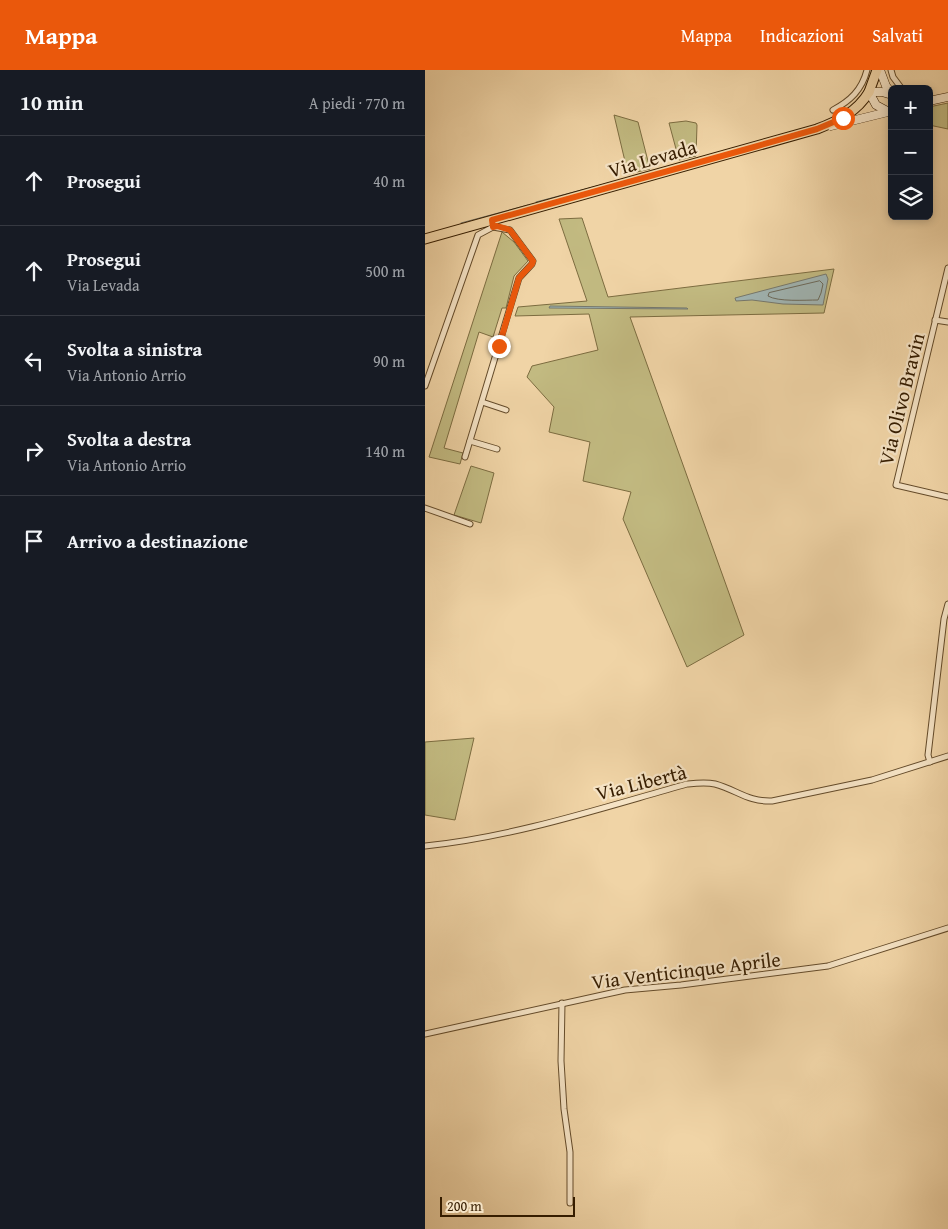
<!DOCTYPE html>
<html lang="it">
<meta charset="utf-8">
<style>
:root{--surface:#171b24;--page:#242831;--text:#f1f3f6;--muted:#9ea1a6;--line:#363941;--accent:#ea580c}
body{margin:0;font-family:"Gentium Book Plus",serif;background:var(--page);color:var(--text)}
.controls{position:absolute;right:15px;top:15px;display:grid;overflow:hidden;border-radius:8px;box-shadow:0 2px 8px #0003}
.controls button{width:45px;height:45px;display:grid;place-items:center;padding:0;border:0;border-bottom:1px solid var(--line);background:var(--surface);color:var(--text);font:25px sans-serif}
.scale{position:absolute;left:15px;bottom:12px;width:135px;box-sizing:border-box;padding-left:5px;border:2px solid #361d00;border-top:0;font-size:14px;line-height:18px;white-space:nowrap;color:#361d00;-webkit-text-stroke:4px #f5e3c5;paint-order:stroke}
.stop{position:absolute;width:15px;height:15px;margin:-11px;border:4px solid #ea580c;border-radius:50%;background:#fff}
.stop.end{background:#ea580c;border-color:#fff;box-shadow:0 1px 5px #0008}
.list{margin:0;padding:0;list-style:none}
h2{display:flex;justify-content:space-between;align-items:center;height:65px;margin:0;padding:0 20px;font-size:21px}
h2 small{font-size:16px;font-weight:400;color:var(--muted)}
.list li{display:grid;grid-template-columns:32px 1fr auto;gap:15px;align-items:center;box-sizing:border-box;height:90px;padding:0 20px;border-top:1px solid var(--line)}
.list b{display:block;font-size:19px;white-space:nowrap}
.list p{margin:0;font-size:16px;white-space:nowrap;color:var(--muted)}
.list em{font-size:16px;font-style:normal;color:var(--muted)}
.icon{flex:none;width:28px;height:28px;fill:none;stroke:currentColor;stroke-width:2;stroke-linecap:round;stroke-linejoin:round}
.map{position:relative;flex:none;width:523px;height:1159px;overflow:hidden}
header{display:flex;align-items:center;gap:30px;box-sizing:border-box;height:70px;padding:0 25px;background:var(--accent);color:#fff}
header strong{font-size:24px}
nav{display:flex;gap:28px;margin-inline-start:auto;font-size:18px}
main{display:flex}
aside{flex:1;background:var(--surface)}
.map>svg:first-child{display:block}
.green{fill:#c2ba81;stroke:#7c6c40}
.water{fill:#a0b5b4;stroke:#76786c}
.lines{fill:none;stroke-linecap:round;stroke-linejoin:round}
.shore{stroke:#6b695a;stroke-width:1}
.stream{stroke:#76786c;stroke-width:1}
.minor-casing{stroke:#644b2a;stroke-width:7}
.secondary-casing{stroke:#361d00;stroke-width:9}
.primary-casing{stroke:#361d00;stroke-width:11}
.trunk-casing{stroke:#361d00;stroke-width:11}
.minor{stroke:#f5e3c5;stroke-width:5}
.secondary{stroke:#f5e3c5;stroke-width:8}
.primary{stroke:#f0d4a6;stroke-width:9}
.trunk{stroke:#f0d4a6;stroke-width:9}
.route{stroke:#ea580c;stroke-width:6}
.labels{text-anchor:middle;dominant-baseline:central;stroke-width:4.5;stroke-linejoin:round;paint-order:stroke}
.street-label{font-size:20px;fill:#361d00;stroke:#f5e3c5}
</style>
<header>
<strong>Mappa</strong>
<nav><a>Mappa</a><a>Indicazioni</a><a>Salvati</a></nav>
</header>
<main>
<aside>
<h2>10 min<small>A piedi · 770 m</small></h2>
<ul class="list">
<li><svg class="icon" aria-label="ahead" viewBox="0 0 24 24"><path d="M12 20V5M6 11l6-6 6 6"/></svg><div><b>Prosegui</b></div><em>40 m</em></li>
<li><svg class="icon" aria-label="ahead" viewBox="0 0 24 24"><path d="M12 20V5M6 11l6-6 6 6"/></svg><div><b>Prosegui</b><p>Via Levada</p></div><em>500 m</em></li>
<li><svg class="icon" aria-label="left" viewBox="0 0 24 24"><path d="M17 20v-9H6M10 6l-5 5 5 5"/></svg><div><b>Svolta a sinistra</b><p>Via Antonio Arrio</p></div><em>90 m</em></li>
<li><svg class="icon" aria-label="right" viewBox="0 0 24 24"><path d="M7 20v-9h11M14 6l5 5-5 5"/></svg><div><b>Svolta a destra</b><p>Via Antonio Arrio</p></div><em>140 m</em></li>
<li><svg class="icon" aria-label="arrive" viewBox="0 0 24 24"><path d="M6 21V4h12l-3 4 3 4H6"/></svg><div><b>Arrivo a destinazione</b></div></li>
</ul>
</aside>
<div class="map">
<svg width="523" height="1159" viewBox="0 0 523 1159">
<rect width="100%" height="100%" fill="#f0d4a6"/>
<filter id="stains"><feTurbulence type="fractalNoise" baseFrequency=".004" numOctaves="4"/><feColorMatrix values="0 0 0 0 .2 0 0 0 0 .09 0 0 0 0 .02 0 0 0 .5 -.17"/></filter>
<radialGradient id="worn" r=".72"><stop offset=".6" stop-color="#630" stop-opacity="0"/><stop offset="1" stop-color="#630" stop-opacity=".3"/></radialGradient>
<g class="green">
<polygon points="523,33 523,59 504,55 504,37"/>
<polygon points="189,45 213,52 225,99 203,104"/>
<polygon points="261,51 271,53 272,55 271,86 254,90 244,53"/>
<polygon points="157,148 183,227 409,199 399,243 205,247 319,565 262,597 198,449 206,422 158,411 165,372 124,362 129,337 102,307 107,296 173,280 164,244 90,246 93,237 162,231 134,149"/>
<polygon points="77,162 89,172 103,191 89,206 81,238 77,238 68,267 54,262 19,378 38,383 35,394 4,387"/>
<polygon points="46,396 69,403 56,453 29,445"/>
<polygon points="49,668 30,750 0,745 0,672"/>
</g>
<g class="water">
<polygon points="401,204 403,209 398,235 358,234 327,230 311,231 310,228"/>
<polygon points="125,236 262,238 263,239 124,238"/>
</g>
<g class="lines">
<path class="shore" d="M395 211 398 214 396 223 393 230C380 230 353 232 343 226L344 223Z"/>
<g class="stream">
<polyline points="111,132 187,112"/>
<polyline points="36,153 103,135"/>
</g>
<defs>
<g id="minor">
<polyline points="466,0 468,7 477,19"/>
<path d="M408 40C425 31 437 20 442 0"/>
<polyline points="523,198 471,415 523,427"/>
<polyline points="510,250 523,252"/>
<polyline points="0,316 53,165 68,157 67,153"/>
<polyline points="57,332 81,340"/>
<polyline points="45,371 72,379"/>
<polyline points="40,387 94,208 107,194 108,191 85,160 68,157"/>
<polyline points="0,438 45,454"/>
<polyline points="505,692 503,685 519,549 523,534"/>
<path d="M0 776C89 767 176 738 262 714 272 713 281 712 290 714 312 720 323 732 347 731L447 710 523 686"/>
<polyline points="137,933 136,991 139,1039 145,1082 145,1133"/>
<polyline points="0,964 200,920 256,915 403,896 523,858"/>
</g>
<g id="secondary">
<polyline points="455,0 461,16 467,24"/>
<polyline points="504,31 523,27"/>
<polyline points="464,42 451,35 444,22 457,22 467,25"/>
<polyline points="406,56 467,41"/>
</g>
<path id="primary" d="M0 169 392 59C413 51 432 42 444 22"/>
<polyline id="trunk" points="444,22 452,0"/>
</defs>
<use href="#minor" class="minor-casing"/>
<use href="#secondary" class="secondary-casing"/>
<use href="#primary" class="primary-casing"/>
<use href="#trunk" class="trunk-casing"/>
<use href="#minor" class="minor"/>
<use href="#secondary" class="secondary"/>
<use href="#primary" class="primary"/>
<use href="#trunk" class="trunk"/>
</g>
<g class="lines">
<polyline class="route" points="74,276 94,208 107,194 108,191 85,160 72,156 68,157 67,150 322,79 392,59 418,48"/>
</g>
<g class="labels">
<g class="street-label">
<text transform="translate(227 88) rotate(-16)">Via Levada</text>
<text transform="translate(476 329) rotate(-76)">Via Olivo Bravin</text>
<text transform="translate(216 712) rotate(-14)">Via Libertà</text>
<text transform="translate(261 900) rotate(-7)">Via Venticinque Aprile</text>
</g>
</g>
<rect width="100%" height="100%" filter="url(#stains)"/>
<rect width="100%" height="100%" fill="url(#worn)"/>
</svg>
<div class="controls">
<button>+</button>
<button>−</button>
<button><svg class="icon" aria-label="layers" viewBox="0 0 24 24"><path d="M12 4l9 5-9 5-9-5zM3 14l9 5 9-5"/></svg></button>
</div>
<div class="scale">200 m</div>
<div class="stop" style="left:418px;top:48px"></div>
<div class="stop end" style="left:74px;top:276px"></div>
</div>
</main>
